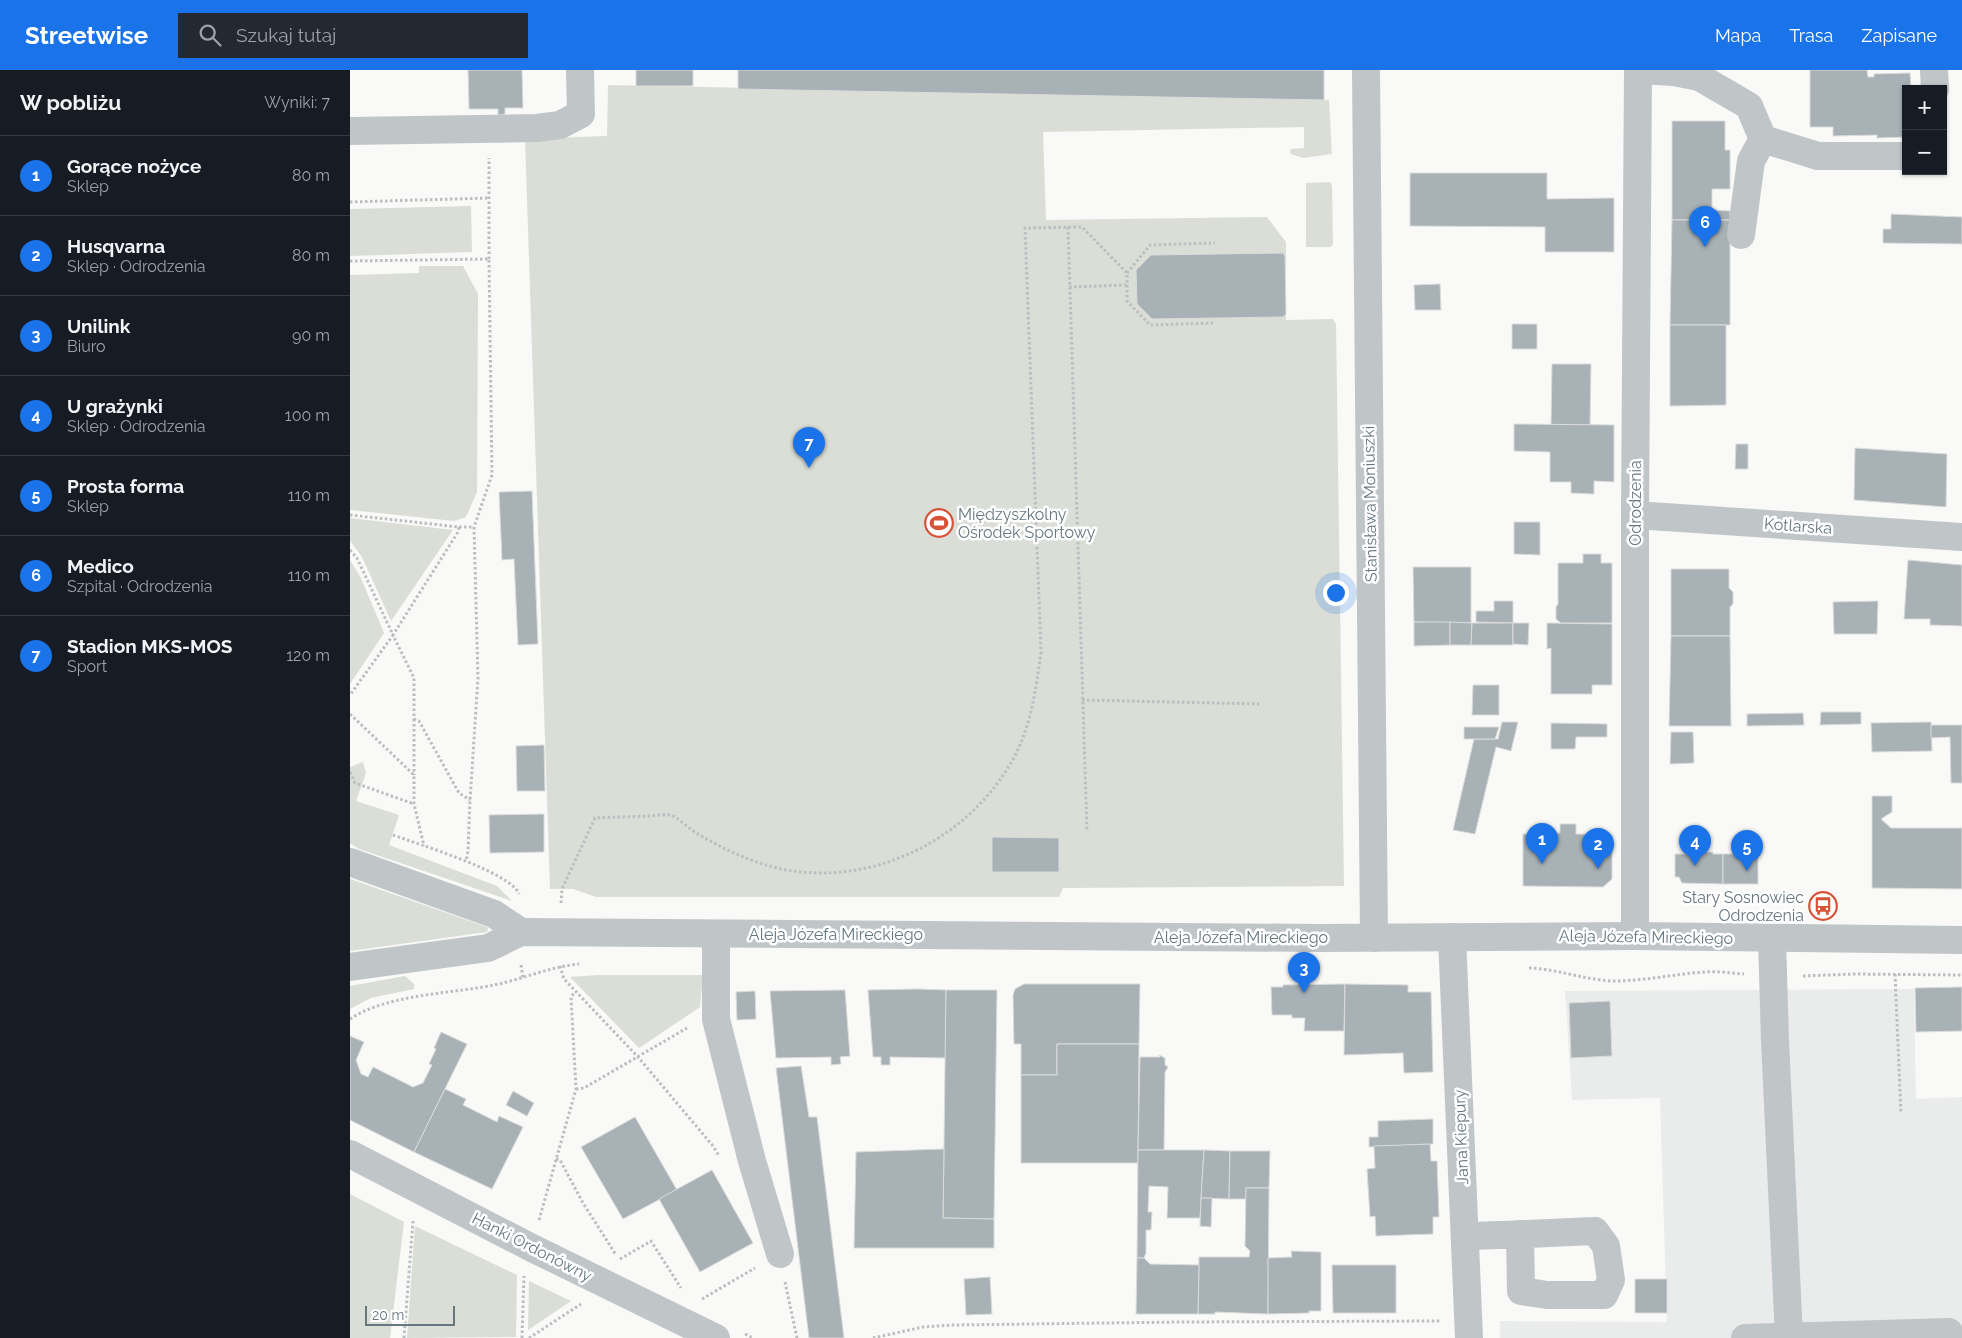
<!DOCTYPE html>
<html lang="pl">
<meta charset="utf-8">
<style>
:root{--surface:#171b24;--page:#242831;--text:#f1f3f6;--muted:#9ea1a6;--line:#363941;--accent:#1a73e8}
body{margin:0;font-family:Raleway,sans-serif;background:var(--page);color:var(--text)}
.controls{position:absolute;right:15px;top:15px;display:grid;overflow:hidden;border-radius:0px;box-shadow:0 1px 4px #0004}
.controls button{width:45px;height:45px;display:grid;place-items:center;padding:0;border:0;border-bottom:1px solid var(--line);background:var(--surface);color:var(--text);font:25px sans-serif}
.scale{position:absolute;left:15px;bottom:12px;width:90px;box-sizing:border-box;padding-left:5px;border:2px solid #667780;border-top:0;font-size:14px;line-height:18px;white-space:nowrap;color:#667780;-webkit-text-stroke:4px #fff;paint-order:stroke}
.you{position:absolute;left:985px;top:522px;width:18px;height:18px;margin:-12px;border:4px solid #fff;border-radius:50%;background:#1a73e8;box-shadow:0 0 0 8px #1a73e833}
.badge{display:grid;place-items:center;width:32px;height:32px;border-radius:50%;background:var(--accent);color:#fff;font-size:16px;font-weight:700}
.pin{position:absolute;translate:-50% -41px;filter:drop-shadow(0 1px 2px #0008)}
.pin::after{content:'';position:absolute;top:26px;width:18px;height:15px;background:inherit;clip-path:polygon(0 0,100% 0,50% 100%)}
.list{margin:0;padding:0;list-style:none}
h2{display:flex;justify-content:space-between;align-items:center;height:65px;margin:0;padding:0 20px;font-size:21px}
h2 small{font-size:16px;font-weight:400;color:var(--muted)}
.list li{display:grid;grid-template-columns:32px 1fr auto;gap:15px;align-items:center;box-sizing:border-box;height:80px;padding:0 20px;border-top:1px solid var(--line)}
.list b{display:block;font-size:19px;white-space:nowrap}
.list p{margin:0;font-size:16px;white-space:nowrap;color:var(--muted)}
.list em{font-size:16px;font-style:normal;color:var(--muted)}
.icon{flex:none;width:28px;height:28px;fill:none;stroke:currentColor;stroke-width:2;stroke-linecap:round;stroke-linejoin:round}
.map{position:relative;flex:none;width:1612px;height:1268px;overflow:hidden}
header{display:flex;align-items:center;gap:30px;box-sizing:border-box;height:70px;padding:0 25px;background:var(--accent);color:#fff}
header strong{font-size:24px}
nav{display:flex;gap:28px;margin-inline-start:auto;font-size:18px}
.search{width:350px;height:45px;background:var(--page);display:flex;align-items:center;gap:12px;box-sizing:border-box;padding:0 18px;border-radius:0px;color:var(--muted);font-size:19px}
main{display:flex}
aside{flex:1;background:var(--surface)}
.map>svg:first-child{display:block}
.built{fill:#eaebeb}
.green{fill:#daded7}
.building{fill:#a8b1b6;stroke:#dbdbda}
.lines{fill:none;stroke-linecap:round;stroke-linejoin:round}
.path{stroke:#bbbec0;stroke-width:3;stroke-dasharray:2.5 2.5;stroke-linecap:butt}
.minor{stroke:#c0c5c8;stroke-width:28}
.labels{text-anchor:middle;dominant-baseline:central;stroke-width:5;stroke-linejoin:round;paint-order:stroke}
.street-label{font-size:16px;fill:#667780;stroke:#fff}
.poi-label{font-size:16px;fill:#667780;stroke:#fff;text-anchor:start}
</style>
<header>
<strong>Streetwise</strong>
<div class="search"><svg class="icon" aria-label="search" viewBox="0 0 24 24"><circle cx="10" cy="10" r="6"/><path d="M15 15l6 6"/></svg>Szukaj tutaj</div>
<nav><a>Mapa</a><a>Trasa</a><a>Zapisane</a></nav>
</header>
<main>
<aside>
<h2>W pobliżu<small>Wyniki: 7</small></h2>
<ul class="list">
<li><span class="badge">1</span><div><b>Gorące nożyce</b><p>Sklep</p></div><em>80 m</em></li>
<li><span class="badge">2</span><div><b>Husqvarna</b><p>Sklep · Odrodzenia</p></div><em>80 m</em></li>
<li><span class="badge">3</span><div><b>Unilink</b><p>Biuro</p></div><em>90 m</em></li>
<li><span class="badge">4</span><div><b>U grażynki</b><p>Sklep · Odrodzenia</p></div><em>100 m</em></li>
<li><span class="badge">5</span><div><b>Prosta forma</b><p>Sklep</p></div><em>110 m</em></li>
<li><span class="badge">6</span><div><b>Medico</b><p>Szpital · Odrodzenia</p></div><em>110 m</em></li>
<li><span class="badge">7</span><div><b>Stadion MKS-MOS</b><p>Sport</p></div><em>120 m</em></li>
</ul>
</aside>
<div class="map">
<svg width="1612" height="1268" viewBox="0 0 1612 1268">
<rect width="100%" height="100%" fill="#f9f9f7"/>
<polygon class="built" points="1564,919 1566,1029 1612,1027 1612,1268 1150,1268 1150,1251 1317,1252 1310,1028 1222,1030 1215,921"/>
<g class="green">
<polygon points="258,15 979,30 982,84 953,88 941,84 940,79 954,78 954,57 693,62 696,150 917,147 936,172 936,250 983,249 986,254 994,816 713,818 709,827 246,827 223,819 200,819 175,69 257,66"/>
<polygon points="980,112 982,116 983,174 981,177 956,177 956,113"/>
<polygon points="121,136 122,182 0,186 0,139"/>
<polygon points="69,196 113,196 128,224 127,422 116,447 104,451 0,440 0,205 69,203"/>
<polygon points="0,448 103,460 41,551 12,487 0,471"/>
<polygon points="0,490 11,508 34,563 0,614"/>
<polygon points="13,692 16,703 6,731 49,745 39,775 147,816 162,831 9,779 0,773 0,697"/>
<polygon points="0,809 137,857 138,859 137,862 0,881"/>
<polygon points="249,905 353,905 350,937 289,978 220,907"/>
<polygon points="55,906 64,914 64,919 21,928 0,939 0,916"/>
<polygon points="0,1124 54,1152 40,1268 0,1268"/>
<polygon points="65,1156 167,1205 166,1267 57,1268"/>
<polygon points="179,1211 221,1231 178,1260"/>
</g>
<g class="building">
<polygon points="118,0 172,0 173,38 155,38 155,44 148,45 148,39 119,39"/>
<rect x="286" y="0" width="57" height="16"/>
<polygon points="388,0 974,0 974,30 388,19"/>
<polygon points="1460,0 1517,0 1518,7 1524,7 1524,4 1560,3 1561,19 1556,19 1556,67 1527,68 1527,65 1483,66 1483,57 1460,57"/>
<polygon points="1322,51 1375,51 1375,80 1380,80 1380,119 1362,119 1362,140 1380,141 1380,150 1322,150"/>
<polygon points="1060,103 1197,103 1197,129 1264,128 1264,182 1195,182 1195,157 1060,156"/>
<polygon points="1541,144 1612,147 1612,174 1533,173 1533,159 1541,159"/>
<polygon points="1322,150 1380,150 1380,255 1320,255"/>
<polygon points="933,183 935,186 936,244 933,247 802,249 787,234 786,200 801,185"/>
<polygon points="1090,214 1091,240 1065,240 1064,215"/>
<rect x="1162" y="254" width="25" height="25"/>
<polygon points="1320,255 1376,255 1376,335 1320,336"/>
<polygon points="1202,294 1241,294 1240,355 1201,355"/>
<polygon points="1164,354 1264,355 1264,412 1244,411 1244,424 1221,423 1221,412 1200,412 1200,382 1164,381"/>
<polygon points="1386,374 1398,374 1398,399 1385,399"/>
<polygon points="1505,378 1597,384 1596,437 1504,430"/>
<polygon points="182,421 188,574 168,575 164,489 152,490 149,422"/>
<polygon points="1164,452 1190,452 1190,485 1164,484"/>
<polygon points="1233,484 1251,484 1251,493 1262,493 1262,553 1211,553 1206,549 1206,537 1208,534 1208,493 1233,493"/>
<polygon points="1558,490 1612,495 1612,556 1580,555 1580,549 1554,549"/>
<polygon points="1063,497 1121,497 1121,553 1064,552"/>
<polygon points="1321,499 1379,499 1379,518 1383,522 1383,534 1380,537 1380,566 1321,566"/>
<polygon points="1144,531 1163,531 1163,553 1126,552 1126,541 1144,541"/>
<polygon points="1528,531 1527,564 1484,564 1483,532"/>
<polygon points="1064,552 1100,552 1100,575 1064,576"/>
<polygon points="1100,552 1122,553 1121,575 1100,575"/>
<polygon points="1122,553 1163,553 1163,575 1121,575"/>
<polygon points="1163,553 1179,553 1178,575 1163,574"/>
<polygon points="1197,553 1262,554 1262,615 1242,615 1242,624 1201,624 1201,578 1197,579"/>
<polygon points="1321,566 1380,566 1381,656 1319,656"/>
<polygon points="1123,615 1149,615 1149,645 1122,645"/>
<polygon points="1471,642 1511,642 1511,654 1470,655"/>
<polygon points="1453,643 1454,655 1397,656 1397,644"/>
<polygon points="1152,652 1168,652 1161,681 1146,677 1125,764 1103,760 1124,669 1148,669"/>
<polygon points="1581,652 1582,681 1522,682 1521,653"/>
<polygon points="1201,653 1257,654 1257,667 1226,667 1225,679 1201,679"/>
<polygon points="1581,655 1612,655 1612,713 1601,713 1600,667 1581,668"/>
<polygon points="1114,657 1149,657 1145,669 1114,669"/>
<polygon points="1321,662 1343,662 1344,693 1320,694"/>
<polygon points="194,675 195,721 167,721 166,676"/>
<polygon points="1522,726 1542,726 1542,742 1531,749 1541,758 1612,758 1612,819 1522,818"/>
<polygon points="194,744 194,782 140,783 139,745"/>
<polygon points="1210,754 1226,754 1226,764 1262,765 1262,809 1253,817 1173,816 1173,764 1194,764 1195,757 1201,757 1201,763 1210,763"/>
<polygon points="642,767 709,768 709,802 642,802"/>
<polygon points="1342,782 1363,782 1363,784 1373,784 1373,814 1332,813 1329,807 1325,807 1325,784 1342,784"/>
<rect x="1373" y="784" width="35" height="30"/>
<polygon points="674,914 790,914 789,974 707,974 707,1005 671,1005 671,974 664,974 663,925 665,919"/>
<polygon points="995,914 994,961 954,961 955,948 942,948 942,945 922,945 921,917 933,917 933,915"/>
<polygon points="995,914 1058,915 1058,922 1081,922 1083,1002 1054,1003 1053,983 994,985"/>
<polygon points="1612,917 1612,961 1566,962 1565,918"/>
<polygon points="568,919 596,920 596,988 540,987 540,995 531,995 531,987 523,987 518,920"/>
<polygon points="495,920 500,986 490,987 491,994 481,995 481,987 426,988 420,921"/>
<polygon points="596,920 647,920 644,1149 593,1148"/>
<polygon points="405,921 406,949 387,950 386,922"/>
<polygon points="1260,931 1262,986 1221,988 1219,933"/>
<polygon points="91,962 117,974 64,1082 0,1050 0,966 14,972 6,990 11,1004 18,1007 23,997 63,1017 73,1013 82,995 79,994 86,979 84,978"/>
<polygon points="707,974 789,974 788,1093 671,1093 671,1005 707,1005"/>
<polygon points="809,985 815,988 815,995 818,997 815,1002 814,1080 788,1080 790,987 810,987"/>
<polygon points="451,996 459,1047 467,1047 494,1268 459,1268 426,998"/>
<polygon points="95,1019 116,1029 113,1035 147,1052 149,1046 173,1057 142,1119 64,1082"/>
<polygon points="163,1021 184,1033 177,1046 156,1035"/>
<polygon points="285,1047 327,1120 273,1149 231,1077"/>
<polygon points="1083,1049 1083,1074 1019,1077 1019,1067 1028,1067 1028,1051"/>
<polygon points="1080,1074 1081,1091 1087,1091 1089,1147 1083,1147 1083,1164 1026,1166 1025,1146 1020,1147 1017,1099 1025,1098 1024,1076"/>
<polygon points="594,1079 593,1148 644,1149 644,1178 504,1178 506,1082"/>
<polygon points="788,1080 854,1080 850,1148 817,1148 818,1117 799,1116 798,1142 802,1142 801,1160 796,1160 796,1183 794,1188 787,1188"/>
<polygon points="854,1080 880,1081 879,1129 851,1128"/>
<polygon points="880,1081 920,1081 919,1118 896,1118 896,1129 879,1129"/>
<polygon points="362,1100 403,1173 350,1202 309,1129"/>
<polygon points="896,1118 919,1118 918,1244 865,1242 865,1244 848,1244 849,1187 899,1187 900,1181 895,1176"/>
<polygon points="851,1128 862,1128 861,1157 850,1156"/>
<polygon points="941,1181 971,1182 971,1241 959,1241 959,1243 918,1244 918,1188 942,1187"/>
<polygon points="787,1188 794,1188 800,1194 849,1195 848,1244 786,1244"/>
<polygon points="982,1195 1046,1195 1046,1243 983,1243"/>
<polygon points="640,1207 642,1244 616,1245 614,1209"/>
<rect x="1285" y="1209" width="32" height="34"/>
</g>
<g class="lines">
<g class="path">
<polyline points="0,132 138,128"/>
<polyline points="718,157 737,762"/>
<polyline points="139,189 139,88"/>
<polyline points="0,191 139,189 142,405 124,457 128,608 120,730 118,781 116,791"/>
<polyline points="777,203 800,175 865,173"/>
<polyline points="719,217 777,215"/>
<polyline points="0,445 109,457 108,462 43,565 64,608 64,649 69,651 109,723 120,730"/>
<polyline points="109,457 124,457"/>
<polyline points="0,480 7,488 43,565 0,625"/>
<polyline points="732,630 910,634"/>
<polyline points="0,644 64,705 64,734 74,776"/>
<polyline points="64,649 64,705"/>
<polyline points="0,702 5,713 64,734"/>
<path d="M43 765C67 774 161 802 169 824"/>
<path d="M211 833 212 819 245 748C262 747 280 747 297 746 304 746 313 744 320 745 327 746 340 760 348 764 373 779 399 791 427 798 518 819 616 772 662 691 681 658 686 619 691 582L675 158 732 157 777 203V231L800 255 863 253"/>
<polyline points="171,895 173,908"/>
<polyline points="210,896 214,909 288,987 363,1076 369,1086"/>
<path d="M1179 898C1208 899 1235 910 1263 911 1295 911 1324 904 1355 902 1368 901 1381 903 1394 904"/>
<polyline points="1545,904 1551,1044"/>
<polyline points="1453,906 1504,904 1612,905"/>
<path d="M0 949C38 924 99 924 144 915 173 909 199 897 229 894"/>
<polyline points="226,1019 234,1018 337,958"/>
<polyline points="206,1089 210,1090 233,1133 266,1185"/>
<polyline points="189,1150 226,1019 221,927 225,922"/>
<polyline points="270,1189 301,1171 331,1218"/>
<polyline points="435,1212 447,1268"/>
<polyline points="352,1229 405,1198"/>
<polyline points="395,1264 403,1268"/>
<polyline points="54,1268 63,1151"/>
<polyline points="172,1268 174,1206"/>
<polyline points="179,1268 231,1234"/>
<polyline points="523,1268 573,1257 603,1255 831,1252 1090,1251"/>
</g>
<g class="minor">
<polyline points="1016,0 1024,868"/>
<polyline points="1288,0 1324,2 1349,7 1399,36 1413,69 1468,86 1556,86"/>
<polyline points="1584,0 1585,19"/>
<polyline points="0,61 187,58 210,55 231,44 230,0"/>
<polyline points="1391,165 1401,91 1413,69"/>
<polyline points="1285,445 1612,467"/>
<polyline points="0,792 144,844 171,862"/>
<polyline points="366,864 366,949 402,1091 430,1184"/>
<polyline points="1285,866 1285,445 1288,0"/>
<polyline points="1102,867 1119,1268"/>
<polyline points="1422,869 1425,971 1439,1267"/>
<polyline points="0,897 138,878 171,862 970,868 1285,866 1612,870"/>
<polyline points="0,1084 182,1178 366,1268"/>
<path d="M1115 1166C1158 1165 1201 1163 1245 1161L1256 1176 1261 1210 1254 1225H1197L1171 1221 1170 1164"/>
<polyline points="1395,1268 1599,1262 1600,1268"/>
</g>
</g>
<defs>
<symbol id="stadium-ring" viewBox="-11 -11 22 22"><circle r="9.5" fill="#fff" stroke="#d85238" stroke-width="1.5"/><path d="M0-5a6.5 5 0 1 0 0 10a6.5 5 0 1 0 0-10ZM-3.5-1.8h7v3.6h-7Z" fill="#d85238"/></symbol>
<symbol id="bus-ring" viewBox="-11 -11 22 22"><circle r="9.5" fill="#fff" stroke="#d85238" stroke-width="1.5"/><path d="M-5-6H5V4H4V6H2V4H-2V6H-4V4H-5ZM-3.5-4V0h7V-4ZM-3.5 1.2v1.5H-2V1.2ZM2 1.2v1.5H3.5V1.2Z" fill="#d85238"/></symbol>
</defs>
<g fill-rule="evenodd">
<use href="#stadium-ring" x="573" y="437" width="32" height="32"/>
<use href="#bus-ring" x="1457" y="820" width="32" height="32"/>
</g>
<g class="labels">
<g class="street-label">
<text transform="translate(1285 433) rotate(-90)">Odrodzenia</text>
<text transform="translate(1020 434) rotate(-91)">Stanisława Moniuszki</text>
<text transform="translate(1448 456) rotate(4)">Kotlarska</text>
<text x="486" y="864">Aleja Józefa Mireckiego</text>
<text x="891" y="867">Aleja Józefa Mireckiego</text>
<text transform="translate(1296 867) rotate(1)">Aleja Józefa Mireckiego</text>
<text transform="translate(1111 1067) rotate(-92)">Jana Kiepury</text>
<text transform="translate(182 1177) rotate(27)">Hanki Ordonówny</text>
</g>
<g class="poi-label">
<text x="608" y="444">Międzyszkolny<tspan x="608" dy="18">Ośrodek Sportowy</tspan></text>
<text x="1454" y="827" text-anchor="end">Stary Sosnowiec<tspan x="1454" dy="18">Odrodzenia</tspan></text>
</g>
</g>
</svg>
<div class="controls">
<button>+</button>
<button>−</button>
</div>
<div class="scale">20 m</div>
<div class="you"></div>
<div class="pin badge" style="left:1192px;top:794px">1</div>
<div class="pin badge" style="left:1248px;top:799px">2</div>
<div class="pin badge" style="left:954px;top:923px">3</div>
<div class="pin badge" style="left:1345px;top:796px">4</div>
<div class="pin badge" style="left:1397px;top:801px">5</div>
<div class="pin badge" style="left:1355px;top:177px">6</div>
<div class="pin badge" style="left:459px;top:398px">7</div>
</div>
</main>
